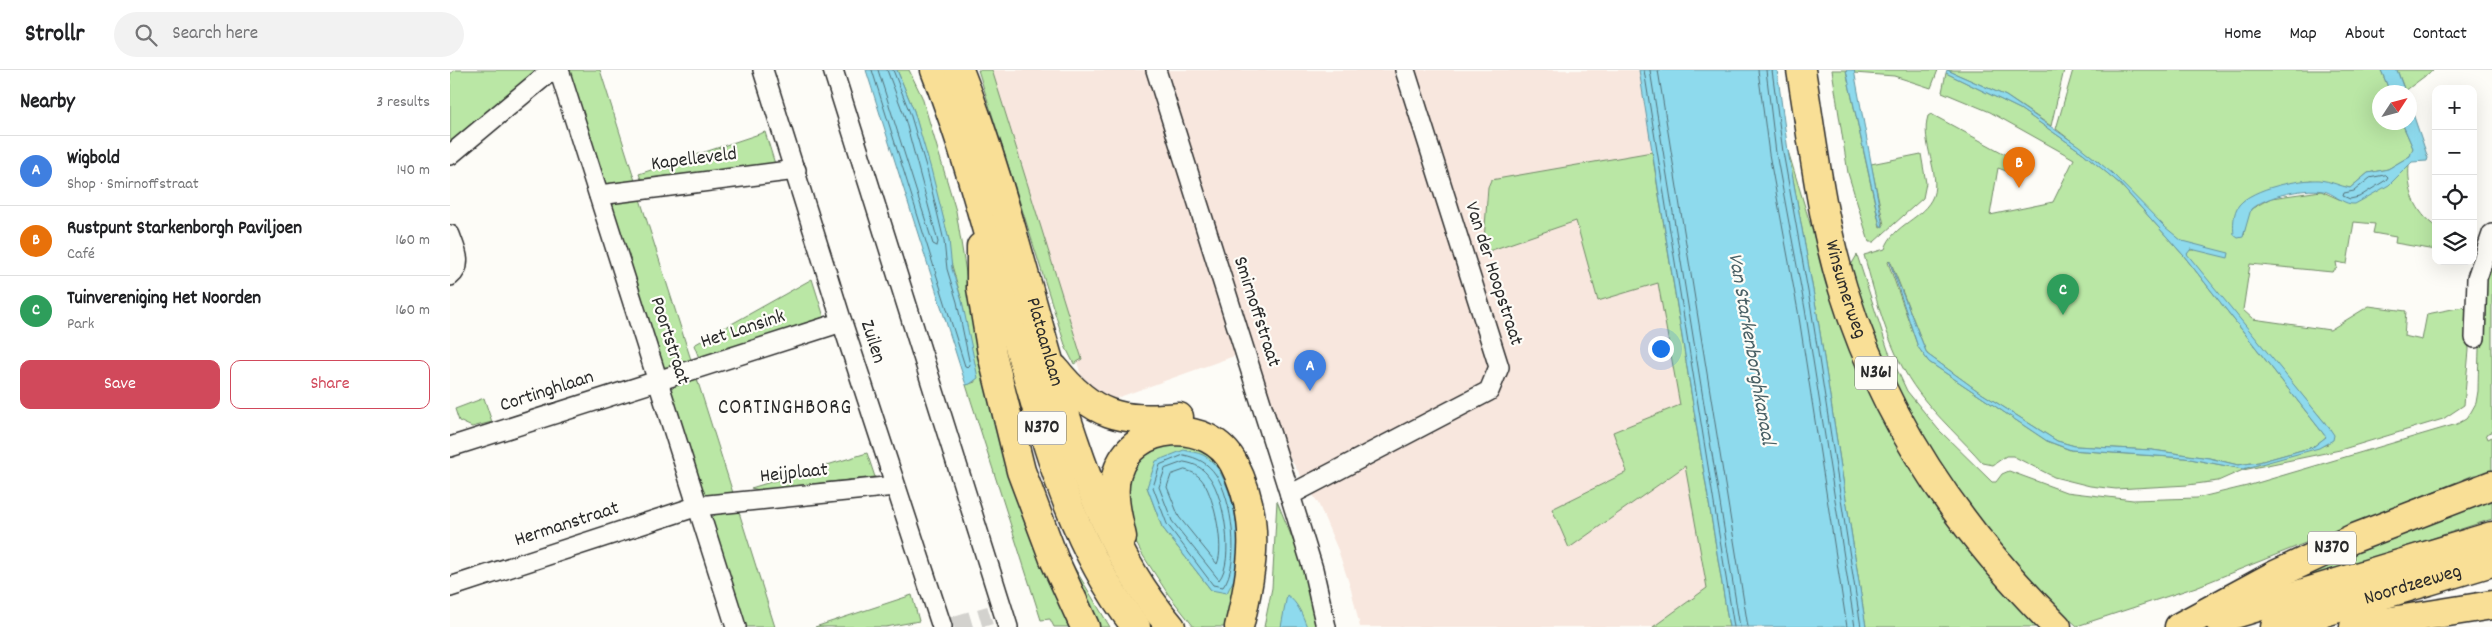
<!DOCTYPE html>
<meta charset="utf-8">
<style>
:root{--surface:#fff;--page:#f2f2f2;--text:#202124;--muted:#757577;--line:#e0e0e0;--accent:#d1495b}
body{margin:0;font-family:Dekko,sans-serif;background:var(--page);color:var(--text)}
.controls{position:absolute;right:15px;top:15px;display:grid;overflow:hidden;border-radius:10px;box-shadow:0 5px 20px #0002}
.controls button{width:45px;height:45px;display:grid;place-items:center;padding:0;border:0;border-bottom:1px solid var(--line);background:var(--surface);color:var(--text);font:25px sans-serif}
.compass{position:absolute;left:1922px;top:15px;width:45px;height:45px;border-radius:50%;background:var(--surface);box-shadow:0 5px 20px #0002;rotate:54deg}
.you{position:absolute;left:1210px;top:278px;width:18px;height:18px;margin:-12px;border:4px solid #fff;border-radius:50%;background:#1a73e8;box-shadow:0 0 0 8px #1a73e833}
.badge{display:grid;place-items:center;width:32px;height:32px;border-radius:50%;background:var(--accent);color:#fff;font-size:16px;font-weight:700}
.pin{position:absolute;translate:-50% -41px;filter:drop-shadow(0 1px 2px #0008)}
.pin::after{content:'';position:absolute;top:26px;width:18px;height:15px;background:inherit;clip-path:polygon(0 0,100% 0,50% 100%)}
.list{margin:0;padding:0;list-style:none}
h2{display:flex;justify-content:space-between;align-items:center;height:65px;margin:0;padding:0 20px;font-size:21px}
h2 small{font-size:16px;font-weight:400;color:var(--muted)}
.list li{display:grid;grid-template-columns:32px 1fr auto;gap:15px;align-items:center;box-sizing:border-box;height:70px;padding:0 20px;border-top:1px solid var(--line)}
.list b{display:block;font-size:19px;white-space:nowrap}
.list p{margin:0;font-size:16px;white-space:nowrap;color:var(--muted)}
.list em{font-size:16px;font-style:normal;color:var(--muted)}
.actions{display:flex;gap:10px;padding:15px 20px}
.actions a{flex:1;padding:11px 0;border:1px solid var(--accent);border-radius:10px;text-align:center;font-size:18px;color:var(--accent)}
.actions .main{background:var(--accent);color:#fff}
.icon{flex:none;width:28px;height:28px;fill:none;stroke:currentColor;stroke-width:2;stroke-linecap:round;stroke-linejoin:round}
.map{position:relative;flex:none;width:2042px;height:557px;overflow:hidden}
header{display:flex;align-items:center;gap:30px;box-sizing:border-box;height:70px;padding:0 25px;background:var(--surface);border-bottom:1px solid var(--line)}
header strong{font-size:24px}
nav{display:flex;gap:28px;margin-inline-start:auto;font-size:18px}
.search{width:350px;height:45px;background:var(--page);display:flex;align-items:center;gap:12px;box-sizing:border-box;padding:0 18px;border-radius:28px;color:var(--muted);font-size:19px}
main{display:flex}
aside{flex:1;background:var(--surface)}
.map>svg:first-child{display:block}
.built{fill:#f8e7de}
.green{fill:#bae7a5;stroke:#728968;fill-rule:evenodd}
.water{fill:#8edaed;stroke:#66949f}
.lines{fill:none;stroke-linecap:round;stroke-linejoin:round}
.shore{stroke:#537179;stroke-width:1}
.street-tunnel{stroke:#d3d2ce;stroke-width:19;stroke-dasharray:19 9;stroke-linecap:butt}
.street-casing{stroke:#2b2b2b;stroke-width:22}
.primary-casing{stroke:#2b2b2b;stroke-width:31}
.highway-casing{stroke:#2b2b2b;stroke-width:31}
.street{stroke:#fdfcf7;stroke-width:19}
.primary{stroke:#f9df96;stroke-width:28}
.highway{stroke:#f9df96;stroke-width:28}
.labels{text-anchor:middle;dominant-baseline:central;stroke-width:4.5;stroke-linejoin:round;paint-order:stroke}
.shield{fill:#fdfcf7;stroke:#6a6a68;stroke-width:1}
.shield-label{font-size:19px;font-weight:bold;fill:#2b2b2b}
.street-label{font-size:20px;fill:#2b2b2b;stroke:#fdfcf7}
.water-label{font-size:21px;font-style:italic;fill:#496065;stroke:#fdfcf7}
.neighbourhood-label{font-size:21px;letter-spacing:1px;fill:#2b2b2b;stroke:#fdfcf7}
</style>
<header>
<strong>Strollr</strong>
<div class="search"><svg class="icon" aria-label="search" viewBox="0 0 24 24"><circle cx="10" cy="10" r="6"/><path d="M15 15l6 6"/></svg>Search here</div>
<nav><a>Home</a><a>Map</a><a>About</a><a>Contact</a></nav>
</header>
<main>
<aside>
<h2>Nearby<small>3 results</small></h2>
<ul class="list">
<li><span class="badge" style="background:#3f7fe0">A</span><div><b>Wigbold</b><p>Shop · Smirnoffstraat</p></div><em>140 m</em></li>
<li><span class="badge" style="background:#e8710a">B</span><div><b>Rustpunt Starkenborgh Paviljoen</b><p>Café</p></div><em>160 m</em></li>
<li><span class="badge" style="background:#2e9e5b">C</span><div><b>Tuinvereniging Het Noorden</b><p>Park</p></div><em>160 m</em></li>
</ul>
<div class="actions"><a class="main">Save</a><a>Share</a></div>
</aside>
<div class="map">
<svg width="2042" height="557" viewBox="0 0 2042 557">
<rect width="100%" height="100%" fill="#fdfcf7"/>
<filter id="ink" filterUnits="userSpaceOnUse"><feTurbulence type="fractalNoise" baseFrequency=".02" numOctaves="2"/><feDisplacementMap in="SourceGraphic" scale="10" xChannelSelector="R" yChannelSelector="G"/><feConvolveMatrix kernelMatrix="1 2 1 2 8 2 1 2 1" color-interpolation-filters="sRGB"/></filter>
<g filter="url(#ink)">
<polygon class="built" points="538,0 1201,0 1287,557 910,557 901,519 888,480 868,433 838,385 801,280 661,330 647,321 631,305"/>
<g class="green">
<polygon points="5,0 91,0 0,72 0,4"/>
<polygon points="114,0 150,0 186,114 151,116"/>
<polygon points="447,0 459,0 472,27 506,141 523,246 622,557 604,557 600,549 591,550 516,315 525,312 512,231 499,185 499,170 464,41"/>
<polygon points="528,0 542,0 632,289 624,294 616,278"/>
<polygon points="1382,0 1396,0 1430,157 1434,155 1421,94 1471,84 1476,113 1473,128 1424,172 1419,172 1398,103"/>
<polygon points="1404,0 1488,0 1481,18 1444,6 1404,3"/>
<polygon points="1497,0 1614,0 1601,56 1556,26"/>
<path d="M1623 0H1931L1940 22H1930V52L1952 53 1963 78 1960 86 1938 99 1918 103 1900 118 1861 110 1828 116 1794 130V165L1796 150 1801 139 1821 128 1871 121 1891 130 1955 99 1959 95C1957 120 1965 142 1986 157V180L1945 173 1946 167 1923 163 1925 154 1904 152 1897 194 1886 192 1887 198 1882 202 1800 194 1793 240 1803 249 1880 260 1919 236 1956 241 1954 266 1972 270 1977 244 2013 237 2018 242 2019 280 2014 335 1993 349 1890 380 1793 400 1768 411 1738 415 1666 419 1640 416 1604 407 1563 386H1556L1543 395 1533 393C1512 369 1488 348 1469 323 1439 284 1427 231 1414 185L1435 179C1443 154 1474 149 1483 126 1491 104 1470 72 1478 46L1481 44 1566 90V98L1559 102 1548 98 1540 145 1603 132 1624 89 1540 42 1492 22 1496 3 1570 39 1633 83 1669 113 1734 186 1876 367 1863 377 1809 392 1788 395 1759 388 1702 380 1625 376 1607 371 1528 321 1477 284 1440 190 1438 192 1468 277 1479 292 1597 371 1620 380 1735 388 1793 399 1878 374 1880 359 1737 186 1738 180H1745L1720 163 1650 93 1606 59Z"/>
<polygon points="1947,0 1983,0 1955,21"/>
<polygon points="315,62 325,94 191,109 189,104"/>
<polygon points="1338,81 1376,206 1412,309 1470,410 1595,557 1416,557 1366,237"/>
<polygon points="1202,82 1279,557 1203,557 1257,518 1235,396 1119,478 1102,439 1177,402 1163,362 1230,335 1208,213 1148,231 1126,151 1033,183 1038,117 1041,110"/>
<polygon points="189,126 242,293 221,301 209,295 159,140 168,128"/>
<path d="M1407 185 1438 280 1457 321 1488 359 1542 412H1546L1552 404 1559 401 1616 422 1683 430 1747 428 1797 416 2007 354 2016 349 2021 342 2026 333 2028 321C2029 275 2029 231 2042 186V362L2036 364 2038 369 2042 367V406L2024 405 1746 517 1627 556 1599 531 1524 452 1434 301 1400 197Z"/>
<polygon points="362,209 374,247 249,288 244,275"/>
<polygon points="246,306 283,423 252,428 218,323 230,311"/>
<polygon points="34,328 42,352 22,357 9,351 5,339"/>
<path d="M726 365 769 385 792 434 782 557H744L718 524 692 484 678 457 677 399 686 383ZM697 417 761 520 712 457Z"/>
<polygon points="417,383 425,407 309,420 301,418"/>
<polygon points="2042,426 2042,449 1844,513 1843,511 1940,467"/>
<polygon points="827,431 847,480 866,548 866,557 814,557 822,518"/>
<polygon points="288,439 325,557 293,557 259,450 271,440"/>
<polygon points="600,457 660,557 648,557"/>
<polygon points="462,525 469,551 436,557 365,557"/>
</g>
<g class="water">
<polygon points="416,0 447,0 464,41 481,99 499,170 502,199 512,231 528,308 520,314 516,315"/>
<polygon points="1189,0 1327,0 1338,81 1366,237 1416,557 1279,557"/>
<polygon points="1396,0 1404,0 1433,157 1430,155"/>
<polygon points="1497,0 1556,26 1629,76 1662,103 1715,157 1732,171 1779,183 1778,188 1741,179 1737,184 1880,359 1884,365 1883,370 1869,378 1793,399 1735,388 1621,380 1597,371 1479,292 1468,277 1439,190 1477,284 1528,321 1607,371 1625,376 1702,380 1759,388 1788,395 1809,392 1863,377 1876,367 1734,186 1669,113 1633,83 1570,39 1496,3"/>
<polygon points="1931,0 1947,0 1955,22 1940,22"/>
<path d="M1960 35 1978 88 1977 91 1962 92 1939 115 1905 134C1894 135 1887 126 1877 122 1858 116 1816 126 1801 139L1793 167 1788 168 1784 165C1783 156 1783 142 1789 135 1803 118 1849 109 1870 110 1880 111 1890 116 1900 118L1918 103 1938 99 1960 86 1963 78 1952 53 1960 52Z"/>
<path d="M734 380C740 382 747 382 753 385 782 398 794 474 787 502 785 509 780 516 777 523L761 520 712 457 697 417 706 391Z"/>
<path d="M837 525C848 533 852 544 857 557H831Z"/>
</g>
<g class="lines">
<g class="shore">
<polyline points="422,0 515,296 518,297 520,295 507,232 497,199 494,171 477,100 460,43 443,0"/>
<polyline points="428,0 483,174 487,176 488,172 454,45 437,0"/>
<polyline points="1194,0 1284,557"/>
<polyline points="1200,0 1290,557"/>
<polyline points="1208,0 1298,557"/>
<polyline points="1308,0 1319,84 1348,241 1397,557"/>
<polyline points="1316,0 1326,83 1355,239 1405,557"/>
<polyline points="1322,0 1333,82 1361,238 1411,557"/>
<polygon points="1936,105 1938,107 1936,110 1909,127 1900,129 1893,126 1894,123 1904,121 1920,108"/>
<path d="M734 385C748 388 758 393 766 405 782 428 791 494 773 517L763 515 717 454 703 417 710 395Z"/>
<path d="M734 392C746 394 753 398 760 408 774 427 785 491 769 510L722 451 709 417 715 399Z"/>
<path d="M735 400C743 402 749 405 754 413 764 428 775 478 767 494L729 447 717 417 721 405Z"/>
</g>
<polyline class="street-tunnel" points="503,556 540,545"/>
<defs>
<g id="street">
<polyline points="109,0 286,557"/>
<polyline points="313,0 392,252 492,557"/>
<polyline points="383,0 558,557"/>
<polyline points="706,0 840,425 863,499 876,557"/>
<polyline points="0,85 102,0"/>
<polyline points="149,125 346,100"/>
<path d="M0 165C5 179 14 195 0 206"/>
<polyline points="2025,268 2027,208 2042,164"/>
<polyline points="0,377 392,252"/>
<polyline points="840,425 1039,321 1049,297 955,0"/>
<polyline points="0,517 248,436 445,416"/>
</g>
<g id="primary">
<path id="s1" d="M1351 0C1363 73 1371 148 1393 219 1433 349 1511 462 1607 557"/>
</g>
<g id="highway">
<path d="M485 0C523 97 547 201 576 301 601 392 627 481 686 557"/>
<path id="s2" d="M509 0C548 99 573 203 603 305 631 395 659 484 721 557"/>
<polyline points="531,177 531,218 542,284 571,401 604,489 635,557"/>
<path d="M605 299C643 347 671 352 729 347"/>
<path d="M672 467C668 448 661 423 667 403 682 351 760 347 784 394 812 449 803 500 789 557"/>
<polyline points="1768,549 2042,466"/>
<polyline points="1729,557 1825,505 1902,469 2042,415"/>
<path id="s3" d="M1825 557 2042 492"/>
<polyline points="1904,557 2042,535"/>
</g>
</defs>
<use href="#street" class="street-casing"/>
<use href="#primary" class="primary-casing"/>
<use href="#highway" class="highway-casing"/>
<use href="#street" class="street"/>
<use href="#primary" class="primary"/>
<use href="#highway" class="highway"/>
</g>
</g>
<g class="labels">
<g class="shield">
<rect x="1405" y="286.5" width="42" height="33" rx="4"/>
<rect x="568" y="341.5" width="48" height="33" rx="4"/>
<rect x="1858" y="461.5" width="48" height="33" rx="4"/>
</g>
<g class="shield-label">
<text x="1426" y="303">N361</text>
<text x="592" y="358">N370</text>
<text x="1882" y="478">N370</text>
</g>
<g class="street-label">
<text transform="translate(244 90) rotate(-7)">Kapelleveld</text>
<text transform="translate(1043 204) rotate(72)">Van der Hoopstraat</text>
<text stroke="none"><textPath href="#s1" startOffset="224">Winsumerweg</textPath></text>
<text transform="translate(806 242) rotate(72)">Smirnoffstraat</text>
<text transform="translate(293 260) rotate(-18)">Het Lansink</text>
<text transform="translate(219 271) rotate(72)">Poortstraat</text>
<text transform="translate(422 272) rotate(72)">Zuilen</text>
<text stroke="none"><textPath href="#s2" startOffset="285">Plataanlaan</textPath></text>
<text transform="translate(97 322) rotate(-18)">Cortinghlaan</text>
<text transform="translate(344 404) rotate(-6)">Heijplaat</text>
<text transform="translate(117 455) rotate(-18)">Hermanstraat</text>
<text stroke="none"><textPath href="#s3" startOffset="144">Noordzeeweg</textPath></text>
</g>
<g class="water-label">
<text transform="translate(1300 279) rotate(80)">Van Starkenborghkanaal</text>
</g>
<g class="neighbourhood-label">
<text x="335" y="339">CORTINGHBORG</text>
</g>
</g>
</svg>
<div class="controls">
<button>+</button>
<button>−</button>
<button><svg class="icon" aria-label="locate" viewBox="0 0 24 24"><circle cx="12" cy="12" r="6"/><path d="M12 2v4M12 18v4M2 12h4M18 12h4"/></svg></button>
<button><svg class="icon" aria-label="layers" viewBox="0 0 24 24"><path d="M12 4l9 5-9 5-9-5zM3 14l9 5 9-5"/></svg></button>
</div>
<svg class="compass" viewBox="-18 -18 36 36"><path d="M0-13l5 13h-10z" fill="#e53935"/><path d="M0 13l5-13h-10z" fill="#757577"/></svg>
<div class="you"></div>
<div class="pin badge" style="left:860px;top:321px;background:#3f7fe0">A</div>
<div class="pin badge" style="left:1569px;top:118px;background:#e8710a">B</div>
<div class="pin badge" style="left:1613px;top:245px;background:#2e9e5b">C</div>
</div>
</main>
